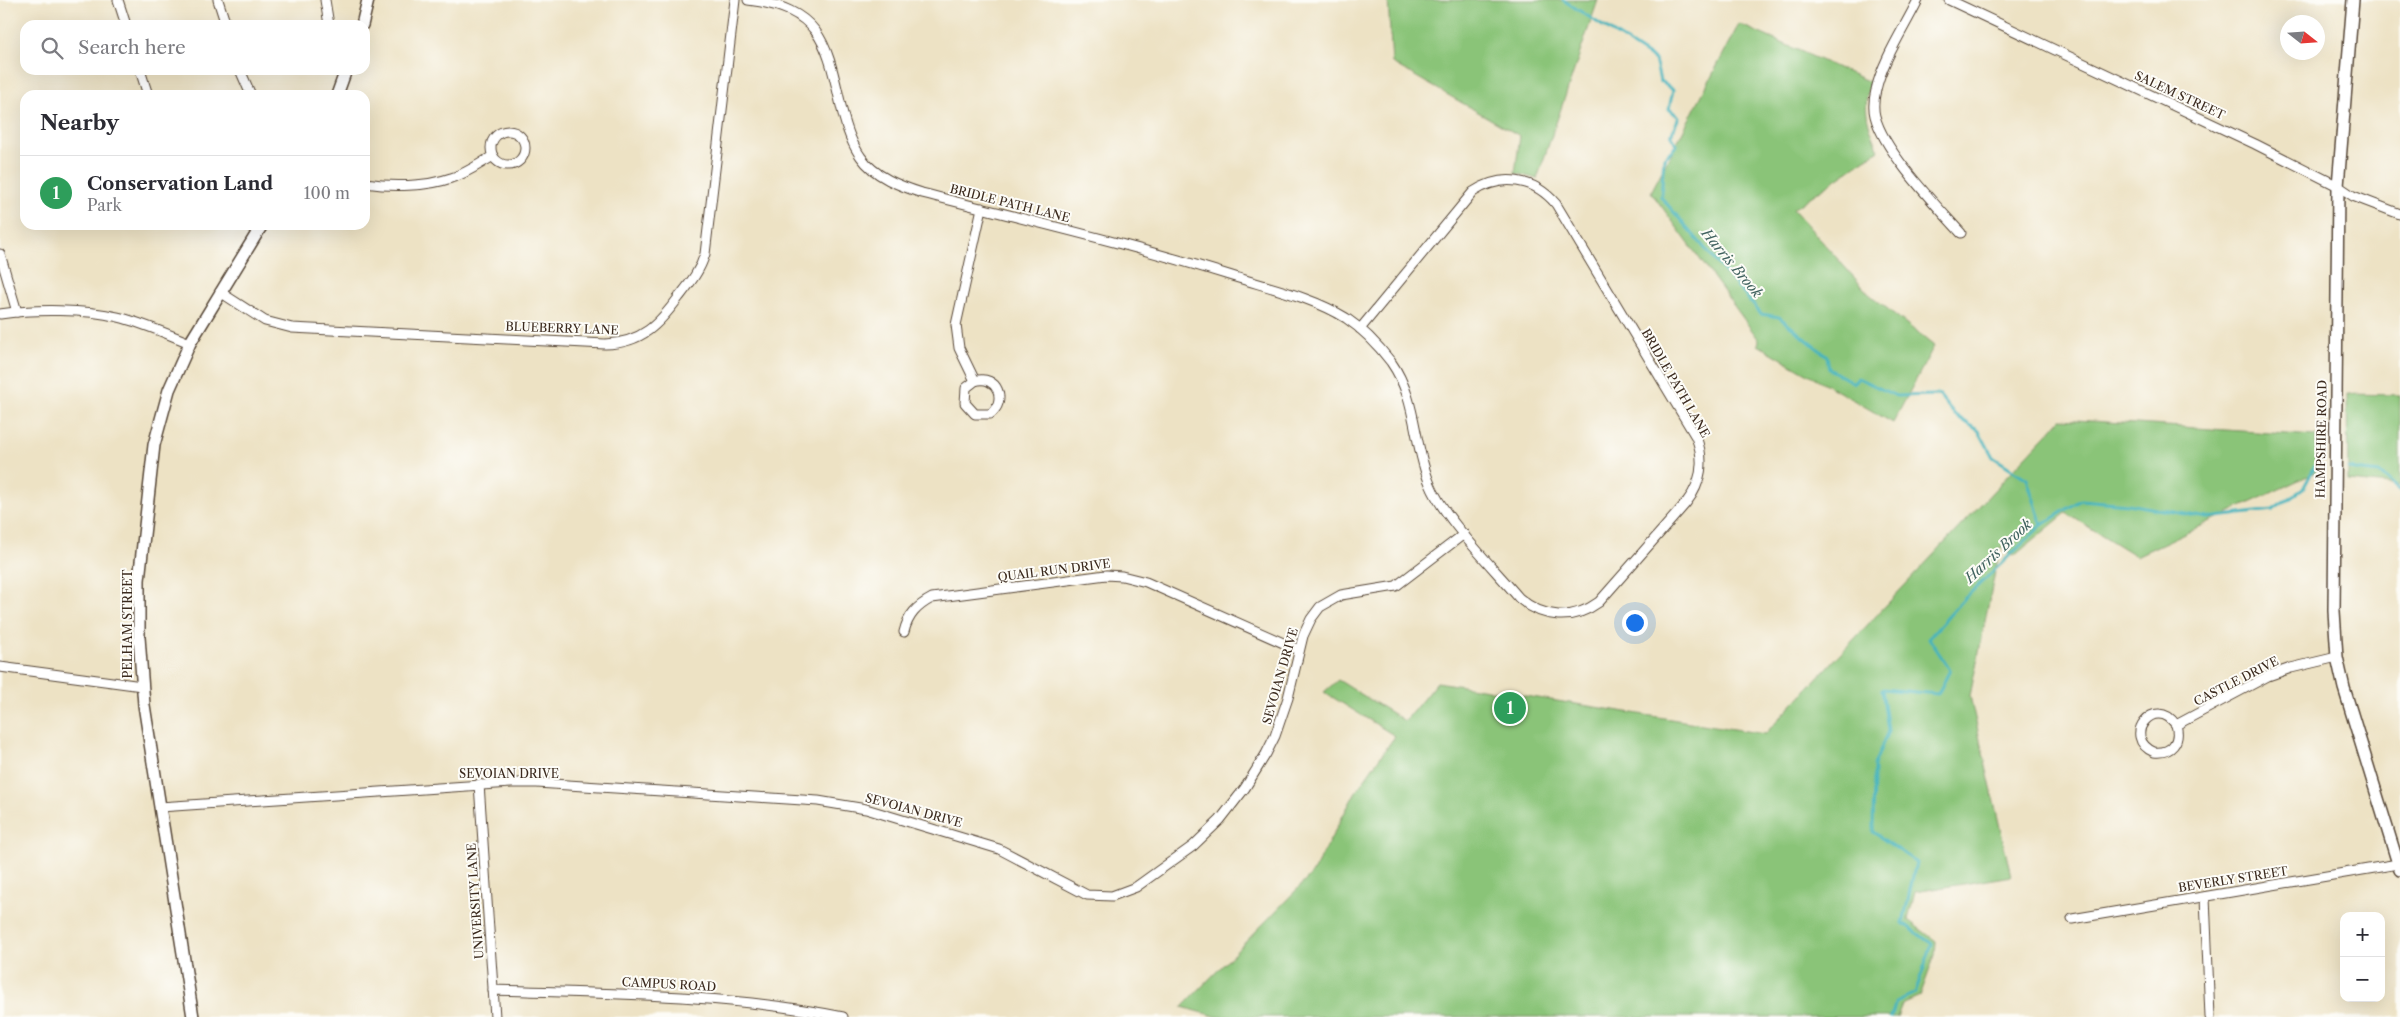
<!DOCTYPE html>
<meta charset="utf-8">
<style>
:root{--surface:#fff;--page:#f2f2f3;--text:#2b2b33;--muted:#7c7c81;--line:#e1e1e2;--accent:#db2777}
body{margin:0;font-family:"Libre Caslon Text",serif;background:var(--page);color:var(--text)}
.controls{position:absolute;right:15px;bottom:15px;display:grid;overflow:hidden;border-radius:10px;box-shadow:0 5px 20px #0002}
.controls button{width:45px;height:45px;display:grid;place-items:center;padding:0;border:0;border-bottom:1px solid var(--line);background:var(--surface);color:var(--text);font:25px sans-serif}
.compass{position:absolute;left:2280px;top:15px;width:45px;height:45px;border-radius:50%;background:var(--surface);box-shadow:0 5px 20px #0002;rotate:107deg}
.you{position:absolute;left:1634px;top:622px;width:18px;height:18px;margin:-12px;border:4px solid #fff;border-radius:50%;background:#1a73e8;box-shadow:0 0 0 8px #1a73e833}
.badge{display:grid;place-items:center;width:32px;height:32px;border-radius:50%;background:var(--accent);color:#fff;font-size:16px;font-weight:700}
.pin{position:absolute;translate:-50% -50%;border:2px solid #fff;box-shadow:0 1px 5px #0006}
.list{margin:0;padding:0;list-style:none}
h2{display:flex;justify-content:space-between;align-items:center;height:65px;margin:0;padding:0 20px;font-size:21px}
h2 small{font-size:16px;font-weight:400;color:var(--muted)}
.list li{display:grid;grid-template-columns:32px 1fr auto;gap:15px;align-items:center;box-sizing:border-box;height:75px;padding:0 20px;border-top:1px solid var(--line)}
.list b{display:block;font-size:19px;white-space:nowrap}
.list p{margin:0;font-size:16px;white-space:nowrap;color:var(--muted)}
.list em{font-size:16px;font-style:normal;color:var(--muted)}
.icon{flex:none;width:28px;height:28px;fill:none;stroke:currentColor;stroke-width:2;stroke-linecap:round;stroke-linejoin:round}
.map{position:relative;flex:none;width:2400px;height:1017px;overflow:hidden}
.search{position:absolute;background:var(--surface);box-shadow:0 5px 20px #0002;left:20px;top:20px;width:350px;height:55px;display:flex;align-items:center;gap:12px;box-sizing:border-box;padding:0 18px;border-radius:15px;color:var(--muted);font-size:19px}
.panel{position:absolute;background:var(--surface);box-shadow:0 5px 20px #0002;left:20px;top:90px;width:350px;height:140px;border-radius:15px}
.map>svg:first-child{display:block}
.green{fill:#8ac478;stroke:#62774b}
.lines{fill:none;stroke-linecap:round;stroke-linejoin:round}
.stream{stroke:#45b4bd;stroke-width:3}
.minor-casing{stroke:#564637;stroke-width:11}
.tertiary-casing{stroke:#564637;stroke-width:14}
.minor{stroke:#fff;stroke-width:9}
.tertiary{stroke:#fff;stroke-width:11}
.labels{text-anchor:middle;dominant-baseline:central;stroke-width:4;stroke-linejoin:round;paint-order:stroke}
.street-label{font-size:12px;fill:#3b2a1e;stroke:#fdfcf7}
.water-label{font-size:14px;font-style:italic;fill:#3f615e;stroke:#fdfcf7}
</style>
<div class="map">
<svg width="2400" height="1017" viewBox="0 0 2400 1017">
<rect width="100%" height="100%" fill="#fdfcf7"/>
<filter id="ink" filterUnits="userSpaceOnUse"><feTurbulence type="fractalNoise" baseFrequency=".02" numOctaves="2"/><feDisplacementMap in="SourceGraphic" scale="10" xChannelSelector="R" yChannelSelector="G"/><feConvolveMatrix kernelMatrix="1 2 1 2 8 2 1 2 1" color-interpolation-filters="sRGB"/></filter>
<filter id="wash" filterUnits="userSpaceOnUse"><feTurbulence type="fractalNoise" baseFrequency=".0096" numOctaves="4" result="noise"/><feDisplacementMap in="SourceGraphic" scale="20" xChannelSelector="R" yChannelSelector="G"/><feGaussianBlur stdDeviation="1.12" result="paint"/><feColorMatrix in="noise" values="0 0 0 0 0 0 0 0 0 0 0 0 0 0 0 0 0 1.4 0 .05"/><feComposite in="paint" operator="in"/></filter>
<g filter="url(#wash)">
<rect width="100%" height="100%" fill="#ede2c4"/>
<g class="green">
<polygon points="1388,0 1598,0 1537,179 1515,173 1520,136 1392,63"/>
<path d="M1739 24 1870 82C1862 108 1868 126 1879 150L1793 209 1869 294 1934 346 1893 423 1758 345 1759 340 1651 192Z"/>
<polygon points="2347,394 2400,395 2400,486 2348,481"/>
<polygon points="2061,419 2316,436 2316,472 2136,556 2066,513 2014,556 2000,547 1970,696 2011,876 1915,892 1908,920 1936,941 1935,955 1920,996 1902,1004 1897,1017 1218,1017 1182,1007 1312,874 1355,793 1395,736 1324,692 1338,680 1405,721 1437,682 1765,734"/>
</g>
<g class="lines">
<g class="stream">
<polyline points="1563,0 1655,60 1660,81 1673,90 1669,109 1679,117 1671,135 1677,145 1664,158 1661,197 1761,314 1779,317 1827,356 1829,369 1854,383 1858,378 1896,396 1939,395 1955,415 1979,431 1993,457 2027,479 2042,525 1965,598 1929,638 1950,670 1938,694 1882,689 1888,731 1874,765 1873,832 1916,862 1903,923 1932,944 1915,993 1896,1002 1891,1017"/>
<polyline points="2348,469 2379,473 2400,491"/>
<polyline points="2042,525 2081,500 2128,504 2208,518 2273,510 2303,489 2315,466 2323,468"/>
</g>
</g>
</g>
<g filter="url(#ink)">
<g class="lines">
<defs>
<g id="minor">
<polyline points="118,0 126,25"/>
<polyline points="218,0 226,25"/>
<polyline points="325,0 329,25"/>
<path d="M748 0C824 9 827 47 842 110 846 127 851 143 861 157 875 177 900 186 922 193 1026 220 1130 244 1232 276 1270 288 1312 297 1346 318 1364 330 1378 345 1391 362 1417 399 1413 443 1430 484 1444 519 1493 567 1519 598 1543 619 1573 621 1599 602L1686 503C1702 483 1705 460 1696 437L1556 204C1534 178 1502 173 1473 192L1360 329"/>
<path d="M1918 0C1905 27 1882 61 1876 90 1874 98 1873 108 1875 116 1884 152 1936 205 1961 233"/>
<polyline points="1949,0 2255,144 2338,186 2353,196 2400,214"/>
<polyline points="140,70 148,95"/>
<polyline points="240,70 251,95"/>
<circle cx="508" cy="148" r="17"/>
<path d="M365 183C391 187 426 187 451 178 466 174 479 164 493 156"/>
<polyline points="248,225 258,231"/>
<polyline points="0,254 17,312"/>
<path d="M220 292 265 321 292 328 605 344C642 343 659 324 679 297 690 283 700 271 705 254L735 0"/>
<path d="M0 314C33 309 86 309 118 317 143 323 167 334 190 343"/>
<path d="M975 381 966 388 965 403 975 414H990C1008 401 997 374 975 381L959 348 956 325 982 208"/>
<path d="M904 632C908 615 917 606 932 598L1106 575 1122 576 1146 582 1299 650"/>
<polyline points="0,667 142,686"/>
<path d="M2176 725C2181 742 2171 754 2154 752 2120 737 2155 694 2176 725L2268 676 2291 668 2337 657"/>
<polyline points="479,784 495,1017"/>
<polyline points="160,807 511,783 537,783 818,801 866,809 999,849 1087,895 1112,896 1136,887 1193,846 1220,820 1245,788 1266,754 1275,736 1288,698 1303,636 1311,619 1320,607 1341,595 1396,586 1464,534"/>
<polyline points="2205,897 2210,1017"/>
<polyline points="2072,919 2398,864"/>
<path d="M493 990C610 994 728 994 843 1017"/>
</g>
<g id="tertiary">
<polyline points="2353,0 2338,186 2334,611 2337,657 2344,688 2400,870"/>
<polyline points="362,25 368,0"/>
<polyline points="337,95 346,70"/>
<polyline points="193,1017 144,705 139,637 139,580 154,445 169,390 190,343 262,225"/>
</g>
</defs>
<use href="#minor" class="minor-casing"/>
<use href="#tertiary" class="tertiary-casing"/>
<use href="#minor" class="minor"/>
<use href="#tertiary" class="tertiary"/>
</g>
</g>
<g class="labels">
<g class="street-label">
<text transform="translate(2180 95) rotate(25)">SALEM STREET</text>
<text transform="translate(1010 203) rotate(14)">BRIDLE PATH LANE</text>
<text transform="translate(562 328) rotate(2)">BLUEBERRY LANE</text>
<text transform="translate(1676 383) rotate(60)">BRIDLE PATH LANE</text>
<text transform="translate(2321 439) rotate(-89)">HAMPSHIRE ROAD</text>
<text transform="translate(1054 570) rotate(-7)">QUAIL RUN DRIVE</text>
<text transform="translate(127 624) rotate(-90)">PELHAM STREET</text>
<text transform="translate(1280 676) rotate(-74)">SEVOIAN DRIVE</text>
<text transform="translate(2236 681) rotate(-27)">CASTLE DRIVE</text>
<text x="509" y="773">SEVOIAN DRIVE</text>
<text transform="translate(914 810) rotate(15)">SEVOIAN DRIVE</text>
<text transform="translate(2233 879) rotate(-9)">BEVERLY STREET</text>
<text transform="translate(475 901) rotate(-94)">UNIVERSITY LANE</text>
<text transform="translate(669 984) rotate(3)">CAMPUS ROAD</text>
</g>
<g class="water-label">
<text transform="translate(1732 263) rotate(50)">Harris Brook</text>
<text transform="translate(1998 551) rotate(-43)">Harris Brook</text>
</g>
</g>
</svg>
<div class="controls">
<button>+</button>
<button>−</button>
</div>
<svg class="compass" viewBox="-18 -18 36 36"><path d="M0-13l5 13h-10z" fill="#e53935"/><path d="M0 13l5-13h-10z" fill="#7c7c81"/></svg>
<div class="you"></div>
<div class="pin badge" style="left:1510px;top:708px;background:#2e9e5b">1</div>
<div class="search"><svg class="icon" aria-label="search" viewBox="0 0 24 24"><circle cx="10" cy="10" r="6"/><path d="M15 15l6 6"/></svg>Search here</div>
<section class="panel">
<h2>Nearby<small></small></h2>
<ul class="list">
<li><span class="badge" style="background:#2e9e5b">1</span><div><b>Conservation Land</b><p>Park</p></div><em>100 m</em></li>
</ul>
</section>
</div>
